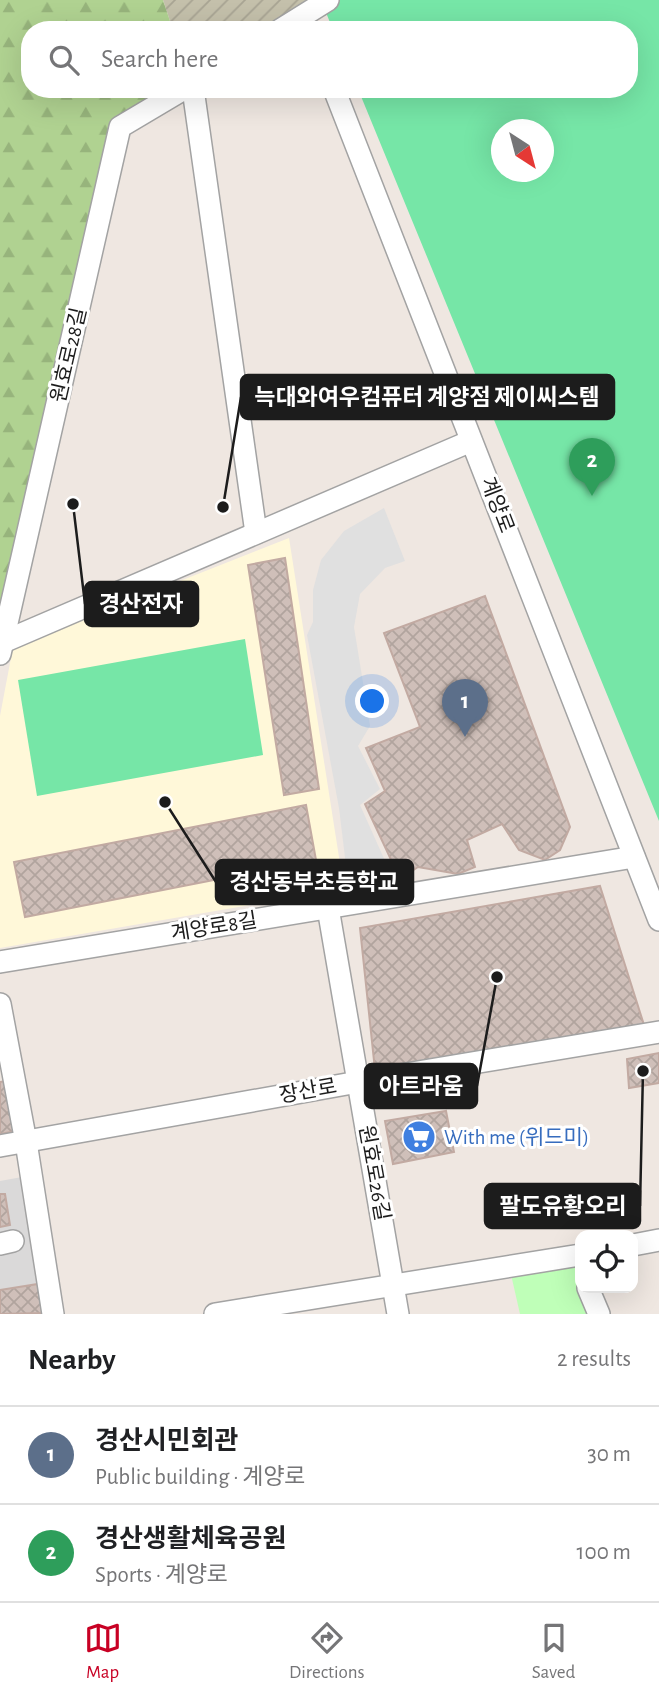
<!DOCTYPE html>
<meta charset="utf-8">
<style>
:root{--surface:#fff;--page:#f2f2f2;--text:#202124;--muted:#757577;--line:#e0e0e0;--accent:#c80024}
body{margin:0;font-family:"Alegreya Sans","Noto Sans KR",sans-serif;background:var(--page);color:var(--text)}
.controls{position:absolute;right:21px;bottom:21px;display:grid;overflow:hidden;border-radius:14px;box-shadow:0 7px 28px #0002}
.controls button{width:63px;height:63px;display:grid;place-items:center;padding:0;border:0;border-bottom:2px solid var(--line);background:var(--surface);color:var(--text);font:35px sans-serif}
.compass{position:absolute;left:491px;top:119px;width:63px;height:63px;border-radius:50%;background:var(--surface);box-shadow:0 7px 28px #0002;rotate:144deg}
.you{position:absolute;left:373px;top:702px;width:24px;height:24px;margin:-18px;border:5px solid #fff;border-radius:50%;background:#1a73e8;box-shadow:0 0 0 10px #1a73e833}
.badge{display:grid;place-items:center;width:46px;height:46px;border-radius:50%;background:var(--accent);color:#fff;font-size:23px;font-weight:700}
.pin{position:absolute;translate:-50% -58px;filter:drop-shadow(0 2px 4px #0008)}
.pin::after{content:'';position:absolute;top:37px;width:24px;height:21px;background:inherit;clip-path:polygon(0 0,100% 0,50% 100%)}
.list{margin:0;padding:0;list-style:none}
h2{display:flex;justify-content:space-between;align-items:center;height:91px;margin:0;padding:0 28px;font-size:30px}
h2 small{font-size:23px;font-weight:400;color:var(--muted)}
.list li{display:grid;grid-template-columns:46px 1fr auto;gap:21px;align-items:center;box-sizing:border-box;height:98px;padding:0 28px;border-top:2px solid var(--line)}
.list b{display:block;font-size:26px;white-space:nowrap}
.list p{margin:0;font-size:23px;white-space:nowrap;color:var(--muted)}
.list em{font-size:23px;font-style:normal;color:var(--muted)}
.icon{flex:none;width:38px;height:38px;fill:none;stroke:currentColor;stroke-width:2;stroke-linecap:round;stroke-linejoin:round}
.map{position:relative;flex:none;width:659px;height:1314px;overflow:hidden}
.search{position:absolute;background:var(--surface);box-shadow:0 7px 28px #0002;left:21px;right:21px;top:21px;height:77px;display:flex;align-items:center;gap:18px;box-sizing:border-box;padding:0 24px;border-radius:28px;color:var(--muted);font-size:26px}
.sheet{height:287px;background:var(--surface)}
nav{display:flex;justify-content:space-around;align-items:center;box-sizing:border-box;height:98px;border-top:2px solid var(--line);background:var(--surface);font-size:19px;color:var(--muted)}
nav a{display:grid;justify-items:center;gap:4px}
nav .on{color:var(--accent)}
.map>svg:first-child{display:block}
.residential{fill:#dad9d9}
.education{fill:#fff8d9}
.construction{fill:url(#construction-furrows)}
.forest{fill:url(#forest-firs)}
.park{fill:#bfffb8}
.pitch{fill:#76e6a7;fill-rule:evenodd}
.parking{fill:#e0e0e0}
.building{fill:url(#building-cross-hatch);stroke:#c2aaa2;stroke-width:2}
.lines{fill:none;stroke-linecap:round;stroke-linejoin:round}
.minor-casing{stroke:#a3a3a3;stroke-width:24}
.minor{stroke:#fff;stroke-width:21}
.labels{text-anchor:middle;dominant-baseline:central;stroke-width:6;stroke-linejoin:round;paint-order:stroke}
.street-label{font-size:21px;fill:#1c1c1c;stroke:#fff}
.shop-label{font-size:21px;fill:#366cbe;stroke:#fff;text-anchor:start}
.leader{fill:none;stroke:#1c1c1c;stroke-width:2.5}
.callout-dot{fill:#1c1c1c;stroke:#fff;stroke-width:2.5}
.callout{fill:#1c1c1c;stroke:#1c1c1c;stroke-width:2.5}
.callout-label{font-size:23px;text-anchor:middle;font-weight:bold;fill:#fff}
</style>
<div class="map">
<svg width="659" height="1314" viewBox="0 0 659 1314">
<defs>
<pattern id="construction-furrows" width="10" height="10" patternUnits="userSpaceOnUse" patternTransform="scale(1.75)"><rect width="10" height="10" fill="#c4c0ab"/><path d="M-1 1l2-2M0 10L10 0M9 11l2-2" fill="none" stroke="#a8a493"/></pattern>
<pattern id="forest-firs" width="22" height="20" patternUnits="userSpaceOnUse" patternTransform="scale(1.75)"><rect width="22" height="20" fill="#b0d291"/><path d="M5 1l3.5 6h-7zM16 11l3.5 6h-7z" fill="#97b47c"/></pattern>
<pattern id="building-cross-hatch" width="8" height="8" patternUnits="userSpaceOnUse" patternTransform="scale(1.75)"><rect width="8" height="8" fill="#cfbfb9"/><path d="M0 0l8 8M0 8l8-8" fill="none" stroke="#b1a49e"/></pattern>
</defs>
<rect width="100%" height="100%" fill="#efe7e1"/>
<polygon class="residential" points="22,1177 44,1314 0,1314 0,1181"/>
<polygon class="education" points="289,538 344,889 0,948 0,716 13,647"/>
<polygon class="construction" points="163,0 328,0 280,30 173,30"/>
<polygon class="forest" points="0,0 163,0 173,30 30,30 30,89 184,89 120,128 0,654"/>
<polygon class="park" points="574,1260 580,1277 580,1288 595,1314 520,1314 510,1270"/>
<g class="pitch">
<path d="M321 0H659V821L358 89H629V30H333ZM502 130H544V172H502Z"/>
<polygon points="245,639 263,755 37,796 18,680"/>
</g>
<polygon class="parking" points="384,508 405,561 385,568 360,594 354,627 370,726 358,746 380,789 360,805 390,872 348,882 339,808 307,635 313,622 313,590 321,560 344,531"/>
<g class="building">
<polygon points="285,558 319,789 284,795 248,565"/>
<polygon points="485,596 570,827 560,850 545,860 519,850 502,824 467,840 475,867 458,874 418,867 400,879 365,804 385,791 366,748 420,727 384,633"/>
<polygon points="306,805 316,860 25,917 14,862"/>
<polygon points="600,886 644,1025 375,1070 360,928"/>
<polygon points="659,1053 659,1083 629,1088 627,1059"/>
<polygon points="13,1080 21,1130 0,1134 0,1082"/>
<polygon points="446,1111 454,1152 393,1164 385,1121"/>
<polygon points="0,1194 5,1194 10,1225 0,1227"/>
<polygon points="38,1284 43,1313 0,1314 0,1290"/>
</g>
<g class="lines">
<defs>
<g id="minor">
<polyline points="280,30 328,0"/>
<polyline points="193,89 256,533"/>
<polyline points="334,89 659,920"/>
<polyline points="3,642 471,441"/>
<polyline points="0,654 120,127 184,89"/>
<polyline points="328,908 398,1314"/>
<polyline points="0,962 634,857"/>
<polyline points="0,1004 26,1142 53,1314"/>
<polyline points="0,1146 358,1082 659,1032"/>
<polyline points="0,1244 13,1241"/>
<polyline points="633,1245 659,1240"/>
<polyline points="588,1288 599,1314"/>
<polyline points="215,1314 580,1255"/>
</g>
</defs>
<use href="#minor" class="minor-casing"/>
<use href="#minor" class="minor"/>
</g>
<defs>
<symbol id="supermarket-disc" viewBox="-11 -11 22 22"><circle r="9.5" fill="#3f7fe0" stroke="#fff"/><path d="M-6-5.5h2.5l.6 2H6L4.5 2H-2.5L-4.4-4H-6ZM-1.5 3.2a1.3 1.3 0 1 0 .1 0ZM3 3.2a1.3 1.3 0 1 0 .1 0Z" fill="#fff"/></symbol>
</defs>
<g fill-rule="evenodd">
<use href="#supermarket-disc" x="400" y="1118" width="38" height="38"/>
</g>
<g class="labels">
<g class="street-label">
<text transform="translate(69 355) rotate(-77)">원효로28길</text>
<text transform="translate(497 505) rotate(69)">계양로</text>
<text transform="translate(214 927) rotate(-9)">계양로8길</text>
<text transform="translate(308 1091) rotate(-10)">장산로</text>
<text transform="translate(374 1173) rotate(80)">원효로26길</text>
</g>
<g class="shop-label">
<text x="444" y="1137">With me (위드미)</text>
</g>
</g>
<path class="leader" d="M223 507L241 397M73 504L85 604M165 802L216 882M497 977L477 1086M643 1071L640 1206"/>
<g class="callout-dot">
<circle cx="223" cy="507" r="7"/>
<circle cx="73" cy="504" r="7"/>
<circle cx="165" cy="802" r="7"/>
<circle cx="497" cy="977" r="7"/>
<circle cx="643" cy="1071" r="7"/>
</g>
<g class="callout">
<rect x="241" y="375" width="373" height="44" rx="7"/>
<rect x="85" y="582" width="113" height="44" rx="7"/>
<rect x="216" y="860" width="197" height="44" rx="7"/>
<rect x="365" y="1064" width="112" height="44" rx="7"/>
<rect x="485" y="1184" width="155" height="44" rx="7"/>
</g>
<g class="callout-label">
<text x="427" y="405">늑대와여우컴퓨터 계양점 제이씨스템</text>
<text x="141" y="612">경산전자</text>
<text x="314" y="890">경산동부초등학교</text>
<text x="421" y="1094">아트라움</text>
<text x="563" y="1214">팔도유황오리</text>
</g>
</svg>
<div class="controls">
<button><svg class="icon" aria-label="locate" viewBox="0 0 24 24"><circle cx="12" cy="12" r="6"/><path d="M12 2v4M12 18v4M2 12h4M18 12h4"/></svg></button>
</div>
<svg class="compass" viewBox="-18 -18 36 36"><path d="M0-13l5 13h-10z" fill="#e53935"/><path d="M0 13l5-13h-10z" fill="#757577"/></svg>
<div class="you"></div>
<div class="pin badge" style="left:465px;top:737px;background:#5c6f8a">1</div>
<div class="pin badge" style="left:592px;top:496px;background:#2e9e5b">2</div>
<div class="search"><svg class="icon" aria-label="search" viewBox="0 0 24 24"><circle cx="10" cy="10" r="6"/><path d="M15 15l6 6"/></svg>Search here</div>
</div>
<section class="sheet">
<h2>Nearby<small>2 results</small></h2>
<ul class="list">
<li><span class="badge" style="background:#5c6f8a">1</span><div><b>경산시민회관</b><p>Public building · 계양로</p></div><em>30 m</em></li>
<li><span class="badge" style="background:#2e9e5b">2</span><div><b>경산생활체육공원</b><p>Sports · 계양로</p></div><em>100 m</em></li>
</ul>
</section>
<nav>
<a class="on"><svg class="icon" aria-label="map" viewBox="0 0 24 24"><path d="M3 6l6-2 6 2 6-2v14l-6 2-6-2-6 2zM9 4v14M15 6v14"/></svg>Map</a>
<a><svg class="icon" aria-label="directions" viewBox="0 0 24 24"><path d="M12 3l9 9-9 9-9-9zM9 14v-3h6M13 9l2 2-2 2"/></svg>Directions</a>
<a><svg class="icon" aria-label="saved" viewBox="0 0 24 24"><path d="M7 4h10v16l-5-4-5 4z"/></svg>Saved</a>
</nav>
